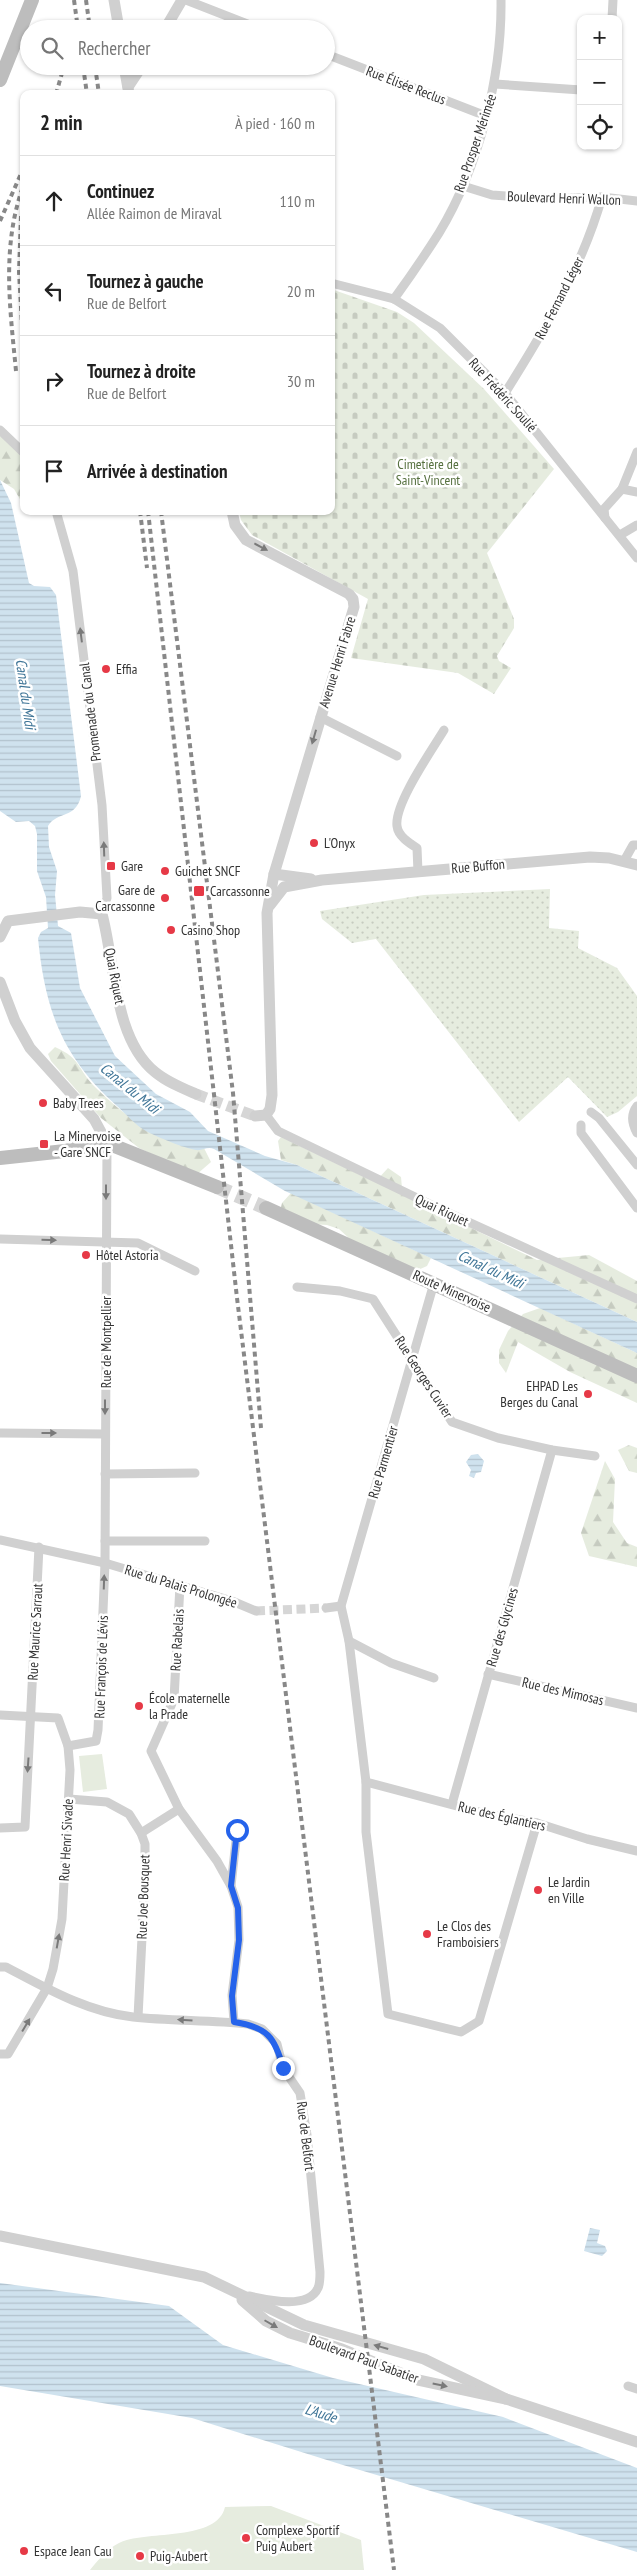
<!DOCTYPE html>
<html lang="fr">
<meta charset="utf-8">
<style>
:root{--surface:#fff;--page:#f2f2f2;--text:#222;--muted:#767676;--line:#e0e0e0}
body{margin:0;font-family:"PT Sans Narrow",sans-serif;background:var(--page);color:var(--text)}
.controls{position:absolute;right:15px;top:15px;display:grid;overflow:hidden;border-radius:10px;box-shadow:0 1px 4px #0004}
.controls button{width:45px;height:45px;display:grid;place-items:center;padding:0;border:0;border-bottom:1px solid var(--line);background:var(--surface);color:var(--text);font:25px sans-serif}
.stop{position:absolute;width:15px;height:15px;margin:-11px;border:4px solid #2563eb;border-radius:50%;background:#fff}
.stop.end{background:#2563eb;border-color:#fff;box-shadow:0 1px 5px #0008}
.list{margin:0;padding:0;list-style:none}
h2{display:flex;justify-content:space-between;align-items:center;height:65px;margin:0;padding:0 20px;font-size:21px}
h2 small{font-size:16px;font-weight:400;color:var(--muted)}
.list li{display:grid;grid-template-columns:32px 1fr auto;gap:15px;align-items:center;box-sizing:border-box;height:90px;padding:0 20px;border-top:1px solid var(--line)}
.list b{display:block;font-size:19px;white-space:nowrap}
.list p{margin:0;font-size:16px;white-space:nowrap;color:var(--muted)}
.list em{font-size:16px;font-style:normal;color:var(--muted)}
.icon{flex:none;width:28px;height:28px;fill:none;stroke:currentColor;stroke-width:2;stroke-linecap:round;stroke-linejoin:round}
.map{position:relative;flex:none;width:637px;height:2570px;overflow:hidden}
.search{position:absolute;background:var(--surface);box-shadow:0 1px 4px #0004;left:20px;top:20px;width:315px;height:55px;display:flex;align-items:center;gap:12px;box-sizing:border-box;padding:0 18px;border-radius:28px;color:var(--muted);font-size:19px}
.panel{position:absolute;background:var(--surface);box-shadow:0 1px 4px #0004;left:20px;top:90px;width:315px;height:425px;border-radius:10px}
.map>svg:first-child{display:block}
.forest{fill:url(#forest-firs)}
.cemetery{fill:url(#cemetery-stones)}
.park{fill:#e6ecdf}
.garden{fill:url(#garden-dots)}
.water{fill:url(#water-rules)}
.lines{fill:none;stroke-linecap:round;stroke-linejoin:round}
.minor-tunnel{stroke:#d6d6d6;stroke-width:9;stroke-dasharray:9 4.5;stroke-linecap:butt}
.tertiary-tunnel{stroke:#d6d6d6;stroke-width:11;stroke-dasharray:11 5.5;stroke-linecap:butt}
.secondary-tunnel{stroke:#d6d6d6;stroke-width:14;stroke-dasharray:14 7;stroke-linecap:butt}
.minor{stroke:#d0d0d0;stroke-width:9}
.tertiary{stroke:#d0d0d0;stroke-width:11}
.secondary{stroke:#bdbdbd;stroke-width:14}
.rail{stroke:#888;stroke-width:4;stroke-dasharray:5 4;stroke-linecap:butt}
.oneway{fill:#7a7a7a}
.route{stroke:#2563eb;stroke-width:6}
.poi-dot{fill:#e63946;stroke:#fff;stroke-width:2}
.labels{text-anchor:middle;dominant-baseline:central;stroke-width:5;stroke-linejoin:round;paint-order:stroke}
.street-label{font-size:14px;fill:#333;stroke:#fff}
.park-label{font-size:14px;fill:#56703f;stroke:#fff}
.poi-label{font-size:14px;fill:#333;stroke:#fff;text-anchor:start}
.water-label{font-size:15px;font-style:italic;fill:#3f7597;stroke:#fff}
</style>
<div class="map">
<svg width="637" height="2570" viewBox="0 0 637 2570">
<defs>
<pattern id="forest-firs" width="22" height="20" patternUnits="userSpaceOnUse" patternTransform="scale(1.25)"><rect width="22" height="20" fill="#e6ecdf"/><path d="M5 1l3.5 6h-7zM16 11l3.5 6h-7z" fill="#c6cbc0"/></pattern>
<pattern id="cemetery-stones" width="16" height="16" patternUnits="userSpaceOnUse" patternTransform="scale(1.25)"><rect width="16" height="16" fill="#e6ecdf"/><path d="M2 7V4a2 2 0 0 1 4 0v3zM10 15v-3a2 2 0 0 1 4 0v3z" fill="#c6cbc0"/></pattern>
<pattern id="garden-dots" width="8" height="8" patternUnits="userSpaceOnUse" patternTransform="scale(1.25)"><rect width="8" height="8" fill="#e6ecdf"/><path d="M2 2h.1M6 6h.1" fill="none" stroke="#c6cbc0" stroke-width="1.8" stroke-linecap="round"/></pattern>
<pattern id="water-rules" width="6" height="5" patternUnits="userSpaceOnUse" patternTransform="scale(1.25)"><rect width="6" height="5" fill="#cfe2ee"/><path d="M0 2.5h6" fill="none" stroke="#b2c2cd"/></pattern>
</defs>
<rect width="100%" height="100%" fill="#fff"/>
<g class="forest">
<polygon points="0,432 24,459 24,506 14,489 0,480"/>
<path d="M55 1047C82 1059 77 1069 95 1087 129 1120 154 1137 200 1149L204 1148 211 1162 196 1175 139 1148 101 1118 51 1061 48 1054Z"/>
<polygon points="281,1137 375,1182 388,1168 401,1177 402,1188 465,1225 537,1260 589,1255 637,1281 637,1322 297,1165 281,1160 278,1141"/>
<polygon points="291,1193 431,1258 427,1266 418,1270 352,1241 339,1229 327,1225 311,1224 280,1211 282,1203"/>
<polygon points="540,1308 637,1353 637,1403 570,1372 518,1342 506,1373 499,1363 499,1350 508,1331 523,1314"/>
<polygon points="629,1445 637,1448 637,1473 629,1471 618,1450"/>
<polygon points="605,1461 615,1479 613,1522 627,1543 637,1547 637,1567 589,1556 581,1533"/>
</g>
<polygon class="cemetery" points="331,289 397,312 414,323 484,389 554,469 487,553 514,619 514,628 497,656 499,661 511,668 494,694 458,673 351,658 368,599 252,535 241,520 239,511 331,511"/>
<g class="park">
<polygon points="102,1754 107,1789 83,1792 79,1756"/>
<path d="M271 2506 361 2540 364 2570H90C98 2560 107 2549 119 2543 145 2530 217 2542 225 2507Z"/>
</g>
<polygon class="garden" points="550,889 549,928 579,931 578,948 617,968 637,996 637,1096 618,1112 607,1117 568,1077 519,1122 376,939 352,943 322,919 320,911 424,895"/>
<g class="water">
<path d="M0 480 11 503 29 583 34 586 50 587 56 595 81 796C76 819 57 811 48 826L49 847 57 871 55 895 58 926 71 933 80 988 115 1056 156 1094 190 1112 208 1131 265 1156 297 1165 637 1322V1353L285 1191 214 1149C207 1146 203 1151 196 1150 184 1148 157 1137 146 1131 135 1125 126 1114 117 1106 62 1057 45 1010 38 938L41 932 48 928 46 897 37 871V834L35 826 29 821 16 822 0 811Z"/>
<polygon points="478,1454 484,1461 481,1472 476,1473 474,1478 469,1476 471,1470 466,1462 471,1455"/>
<polygon points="590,2228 600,2230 597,2243 605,2246 607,2251 602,2256 584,2251"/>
<polygon points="0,2283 169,2306 223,2345 333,2378 503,2417 637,2468 637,2552 343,2465 192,2418 0,2386"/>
</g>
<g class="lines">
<polyline class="minor-tunnel" points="256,1611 326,1608"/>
<polyline class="tertiary-tunnel" points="196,1094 255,1116"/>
<polyline class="secondary-tunnel" points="217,1187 266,1208"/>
<g class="minor">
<polyline points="186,0 260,29"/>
<polyline points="612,19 613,0"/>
<polyline points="326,54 486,116"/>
<polyline points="495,84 581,90"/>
<polyline points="463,186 492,195 546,199 602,197 637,201"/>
<polyline points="331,283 394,299 440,328 505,393 637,558"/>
<path d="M394 299C410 277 425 255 439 233 479 167 502 76 501 0"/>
<path d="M505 393C544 331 582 268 602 197"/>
<polyline points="0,430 24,453"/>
<polyline points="622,489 637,452"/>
<polyline points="56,511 73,571 102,805 107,898 102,914"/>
<polyline points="605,518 604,509 622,489 637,492"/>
<polyline points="620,535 637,525"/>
<polyline points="320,717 397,756"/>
<polyline points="624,861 633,845 637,845"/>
<path d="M418 872 417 848C409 843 398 836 397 826 394 804 432 750 444 730"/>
<path d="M637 1106C630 1115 632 1124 637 1133"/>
<polyline points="591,1112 599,1118 637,1165"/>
<polyline points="266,1115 278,1131 440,1209 637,1299"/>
<polyline points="581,1125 581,1133 637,1208"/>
<polyline points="0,1239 138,1243 195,1271"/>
<polyline points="434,1283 341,1606 349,1641 366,1782 366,1832 388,2014 461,2032 479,2021 537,1823"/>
<polyline points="297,1287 340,1291 373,1299 452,1422 498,1438 552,1450 595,1456"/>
<polyline points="0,1433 105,1434"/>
<polyline points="105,1474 195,1473"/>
<polyline points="0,1540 105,1563 232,1601 256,1611"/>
<polyline points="105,1541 205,1541"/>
<polyline points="180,1585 174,1699 151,1751 179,1809 217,1861 231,1886"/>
<polyline points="326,1608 341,1606"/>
<polyline points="349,1641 391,1663 434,1678"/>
<polyline points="488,1674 637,1708"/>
<polyline points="0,1715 58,1718 68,1746 70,1770 62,1919 53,1969 47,1988 8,2054 0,2054"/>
<polyline points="68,1746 96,1741 98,1730 105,1563 107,1143"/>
<polyline points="366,1782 483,1813 537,1823 587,1839 637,1851"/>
<polyline points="69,1799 107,1802 129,1814 141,1833 145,1844 145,1878 138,2017"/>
<polyline points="452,1804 552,1450"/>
<polyline points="0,1828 25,1827 39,1547"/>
<polyline points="141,1833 179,1809"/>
<path d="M0 1967H6C46 1988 87 2012 133 2017 171 2021 210 2020 248 2024L262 2029 277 2044 283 2068 300 2093 307 2135 320 2272C320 2277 320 2284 318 2288 308 2310 268 2300 249 2296"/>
<polyline points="234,2022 232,1995 239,1940 238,1907 231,1886 237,1831"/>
<polyline points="628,2386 637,2389"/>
</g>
<g class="tertiary">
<polyline points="114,0 119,29"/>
<polyline points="165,29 182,0"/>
<polyline points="124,66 129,94"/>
<polyline points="128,87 142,66"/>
<polyline points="232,511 235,525 246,540 349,594 353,599 354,607 274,874 267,913 272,1095 270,1109 266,1115 255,1116"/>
<polyline points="274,874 311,879"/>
<polyline points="270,905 284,887 322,880 590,857 609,858 637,865"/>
<path d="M0 937 8 921 80 912 102 914C115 963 114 1039 155 1072 167 1082 182 1088 196 1094"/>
<polyline points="0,982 15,1021 30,1048 94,1119 107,1143"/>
<polyline points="0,2236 204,2277 304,2325 424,2359 506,2399"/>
<polyline points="242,2300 266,2321 290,2333 342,2349 418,2380 506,2399 637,2442"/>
</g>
<g class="secondary">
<polyline points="0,80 32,0"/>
<polyline points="0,1158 65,1151 107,1143 217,1187"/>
<polyline points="266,1208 637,1376"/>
</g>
<g class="rail">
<polyline points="74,0 78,29"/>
<polyline points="86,0 90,29"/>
<polyline points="83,66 87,94"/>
<polyline points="95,66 99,94"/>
<polyline points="56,94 64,66"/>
<polyline points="21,216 19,272 24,360"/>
<polyline points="0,221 24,167"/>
<path d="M16 371C10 308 1 245 24 184"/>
<polyline points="140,511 147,568"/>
<polyline points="148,511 237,1298 394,2570"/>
<polyline points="161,511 233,1093 261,1428"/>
</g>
</g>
<defs><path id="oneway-solid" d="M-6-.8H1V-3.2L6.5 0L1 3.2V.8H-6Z" transform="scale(1.25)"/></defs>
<g class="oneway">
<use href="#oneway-solid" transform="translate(261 547) rotate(28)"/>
<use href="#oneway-solid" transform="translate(81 635) rotate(-97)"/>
<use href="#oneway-solid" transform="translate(314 737) rotate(106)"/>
<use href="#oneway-solid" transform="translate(104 849) rotate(-92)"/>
<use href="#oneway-solid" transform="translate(106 1192) rotate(90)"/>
<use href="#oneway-solid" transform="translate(49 1240) rotate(2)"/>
<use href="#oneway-solid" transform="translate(105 1407) rotate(90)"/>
<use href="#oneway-solid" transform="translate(49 1433)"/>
<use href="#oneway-solid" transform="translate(104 1582) rotate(-88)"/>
<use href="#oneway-solid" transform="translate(28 1765) rotate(94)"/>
<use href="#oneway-solid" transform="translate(58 1941) rotate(-80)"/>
<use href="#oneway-solid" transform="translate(185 2020) rotate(-177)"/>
<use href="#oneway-solid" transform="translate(26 2025) rotate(-59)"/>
<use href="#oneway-solid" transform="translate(271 2324) rotate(30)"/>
<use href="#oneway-solid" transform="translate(381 2347) rotate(-164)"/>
<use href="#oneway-solid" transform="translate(440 2385) rotate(12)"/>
</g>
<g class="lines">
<path class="route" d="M237 1830 231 1886 238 1908 239 1940 232 1996 234 2022C267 2027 275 2037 283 2068"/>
</g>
<g class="poi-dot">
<circle cx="106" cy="669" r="5"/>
<circle cx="314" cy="843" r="5"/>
<rect x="106" y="861" width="10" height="10" rx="2.5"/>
<circle cx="165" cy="871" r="5"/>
<rect x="193" y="885" width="12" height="12" rx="2.5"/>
<circle cx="165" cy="898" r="5"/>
<circle cx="171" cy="930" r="5"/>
<circle cx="43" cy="1103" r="5"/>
<rect x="39" y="1139" width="10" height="10" rx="2.5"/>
<circle cx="86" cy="1255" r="5"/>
<circle cx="588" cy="1394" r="5"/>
<circle cx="139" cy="1706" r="5"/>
<circle cx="538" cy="1890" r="5"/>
<circle cx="427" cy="1934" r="5"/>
<circle cx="246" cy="2538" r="5"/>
<circle cx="24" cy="2551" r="5"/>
<circle cx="140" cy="2556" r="5"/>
</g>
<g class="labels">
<g class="street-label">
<text transform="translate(406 85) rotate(21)">Rue Élisée Reclus</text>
<text transform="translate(475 143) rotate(-71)">Rue Prosper Mérimée</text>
<text transform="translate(564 198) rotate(2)">Boulevard Henri Wallon</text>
<text transform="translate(559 298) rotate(-63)">Rue Fernand Léger</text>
<text transform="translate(503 395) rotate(48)">Rue Frédéric Soulié</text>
<text transform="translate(337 662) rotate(-73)">Avenue Henri Fabre</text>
<text transform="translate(90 712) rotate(-97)">Promenade du Canal</text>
<text transform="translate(478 866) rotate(-5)">Rue Buffon</text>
<text transform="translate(115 976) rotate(79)">Quai Riquet</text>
<text transform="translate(442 1210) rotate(25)">Quai Riquet</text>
<text transform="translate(452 1291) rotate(24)">Route Minervoise</text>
<text transform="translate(106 1342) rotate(-90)">Rue de Montpellier</text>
<text transform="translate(424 1377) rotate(57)">Rue Georges Cuvier</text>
<text transform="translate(383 1462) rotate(-74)">Rue Parmentier</text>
<text transform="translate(181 1586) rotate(17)">Rue du Palais Prolongée</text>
<text transform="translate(502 1627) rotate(-74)">Rue des Glycines</text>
<text transform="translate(35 1632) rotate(-87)">Rue Maurice Sarraut</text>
<text transform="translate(177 1640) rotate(-87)">Rue Rabelais</text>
<text transform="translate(101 1667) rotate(-88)">Rue François de Lévis</text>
<text transform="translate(563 1691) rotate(13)">Rue des Mimosas</text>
<text transform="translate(502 1816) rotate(13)">Rue des Églantiers</text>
<text transform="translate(66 1840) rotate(-87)">Rue Henri Sivade</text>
<text transform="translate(143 1897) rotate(-88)">Rue Joe Bousquet</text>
<text transform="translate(306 2136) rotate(83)">Rue de Belfort</text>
<text transform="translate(364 2359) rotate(20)">Boulevard Paul Sabatier</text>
</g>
<g class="park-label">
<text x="428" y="464">Cimetière de<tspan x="428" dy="16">Saint-Vincent</tspan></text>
</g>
<g class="poi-label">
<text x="116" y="669">Effia</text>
<text x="324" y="843">L'Onyx</text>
<text x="121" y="866">Gare</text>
<text x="175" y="871">Guichet SNCF</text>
<text x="155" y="890" text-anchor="end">Gare de<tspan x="155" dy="16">Carcassonne</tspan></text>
<text x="210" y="891">Carcassonne</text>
<text x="181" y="930">Casino Shop</text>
<text x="53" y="1103">Baby Trees</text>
<text x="54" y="1136">La Minervoise<tspan x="54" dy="16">- Gare SNCF</tspan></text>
<text x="96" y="1255">Hôtel Astoria</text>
<text x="578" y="1386" text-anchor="end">EHPAD Les<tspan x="578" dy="16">Berges du Canal</tspan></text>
<text x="149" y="1698">École maternelle<tspan x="149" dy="16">la Prade</tspan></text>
<text x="548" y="1882">Le Jardin<tspan x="548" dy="16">en Ville</tspan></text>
<text x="437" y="1926">Le Clos des<tspan x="437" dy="16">Framboisiers</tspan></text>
<text x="256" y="2530">Complexe Sportif<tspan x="256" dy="16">Puig Aubert</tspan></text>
<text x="34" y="2551">Espace Jean Cau</text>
<text x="150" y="2556">Puig-Aubert</text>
</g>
<g class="water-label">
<text transform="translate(26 694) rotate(82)">Canal du Midi</text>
<text transform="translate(130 1088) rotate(39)">Canal du Midi</text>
<text transform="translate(491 1269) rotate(25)">Canal du Midi</text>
<text transform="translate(321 2413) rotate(17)">L'Aude</text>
</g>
</g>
</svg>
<div class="controls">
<button>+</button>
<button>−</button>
<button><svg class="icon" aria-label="locate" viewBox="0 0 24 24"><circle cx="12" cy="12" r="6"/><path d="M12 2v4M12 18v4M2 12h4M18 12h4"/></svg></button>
</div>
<div class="stop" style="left:237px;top:1830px"></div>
<div class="stop end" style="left:283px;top:2068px"></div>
<div class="search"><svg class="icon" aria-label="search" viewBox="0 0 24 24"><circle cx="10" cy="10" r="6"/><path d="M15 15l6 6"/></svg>Rechercher</div>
<section class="panel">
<h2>2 min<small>À pied · 160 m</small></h2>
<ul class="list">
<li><svg class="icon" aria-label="ahead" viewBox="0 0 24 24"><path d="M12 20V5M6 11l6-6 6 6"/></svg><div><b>Continuez</b><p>Allée Raimon de Miraval</p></div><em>110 m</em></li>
<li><svg class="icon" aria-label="left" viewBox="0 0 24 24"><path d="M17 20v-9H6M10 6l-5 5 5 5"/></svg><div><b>Tournez à gauche</b><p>Rue de Belfort</p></div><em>20 m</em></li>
<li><svg class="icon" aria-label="right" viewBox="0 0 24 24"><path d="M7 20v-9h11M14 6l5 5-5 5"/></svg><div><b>Tournez à droite</b><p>Rue de Belfort</p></div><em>30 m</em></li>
<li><svg class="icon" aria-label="arrive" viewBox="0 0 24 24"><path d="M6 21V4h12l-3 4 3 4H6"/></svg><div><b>Arrivée à destination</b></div></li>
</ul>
</section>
</div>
